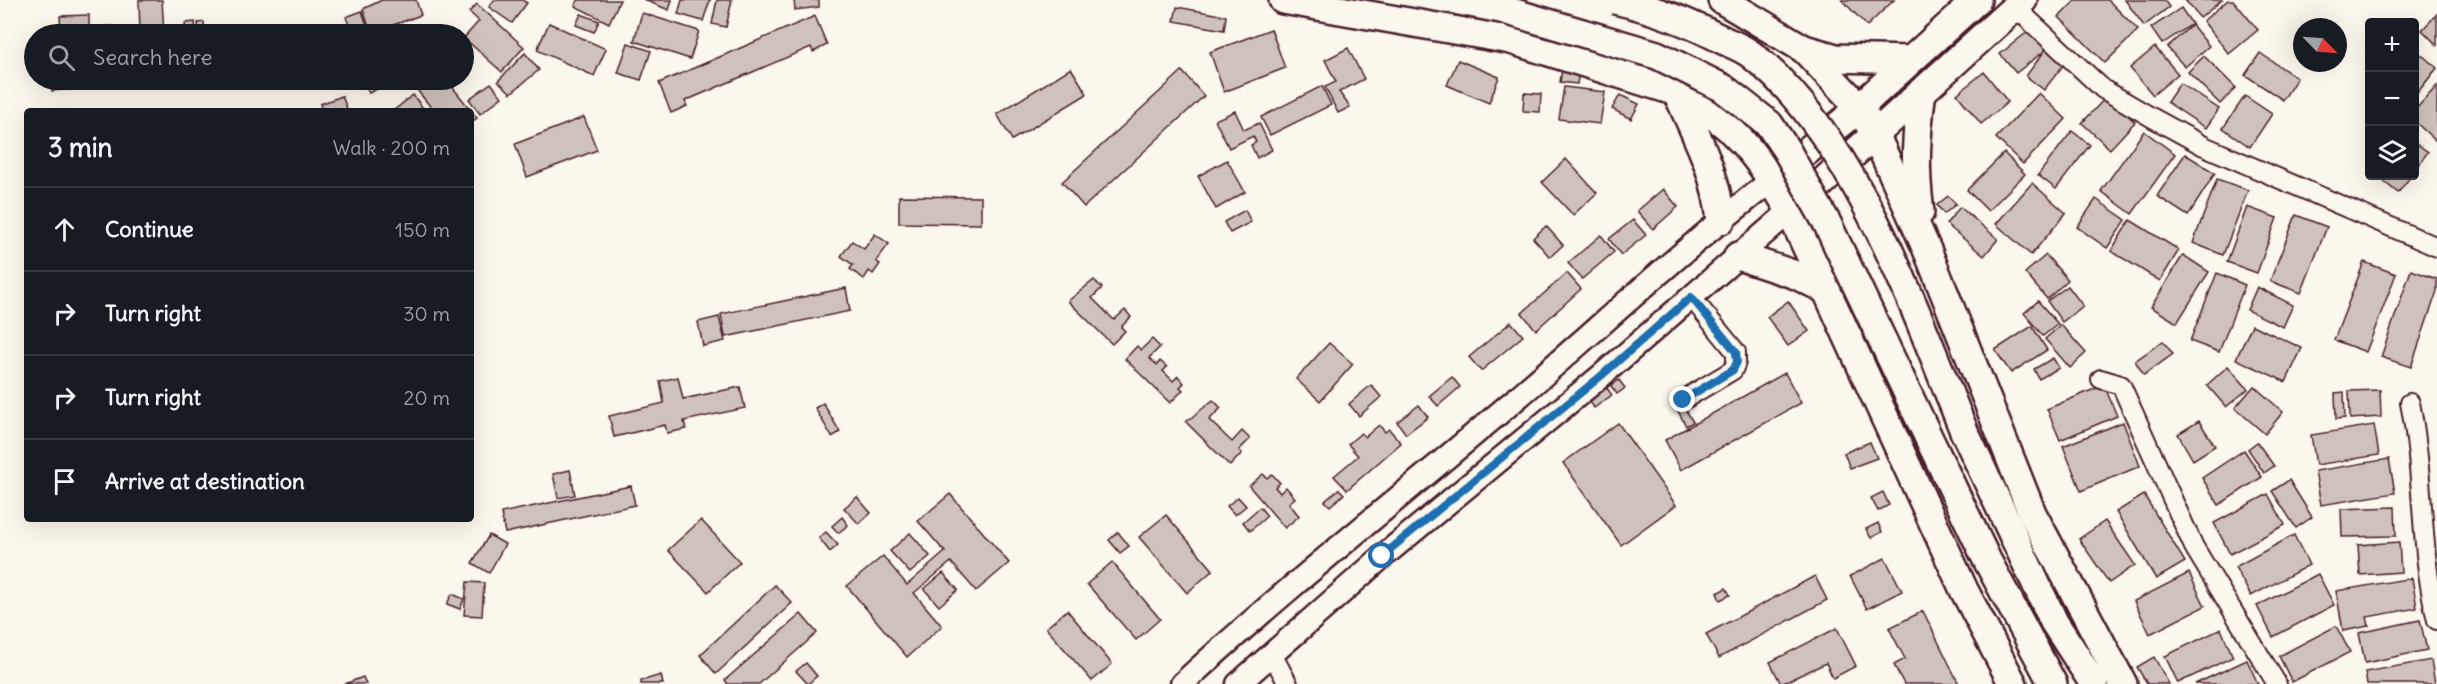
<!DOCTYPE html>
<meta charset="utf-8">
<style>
:root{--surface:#171b24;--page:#242831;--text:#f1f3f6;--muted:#9ea1a6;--line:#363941}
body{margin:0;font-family:Delius,sans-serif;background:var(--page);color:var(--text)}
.controls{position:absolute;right:18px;top:18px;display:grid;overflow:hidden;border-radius:6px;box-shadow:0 6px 24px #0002}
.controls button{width:54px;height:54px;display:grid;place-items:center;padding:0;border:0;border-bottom:2px solid var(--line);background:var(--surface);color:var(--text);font:30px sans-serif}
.compass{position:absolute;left:2293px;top:18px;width:54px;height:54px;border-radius:50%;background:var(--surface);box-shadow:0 6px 24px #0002;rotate:115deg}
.stop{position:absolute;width:18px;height:18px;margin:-14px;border:4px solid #1f6fb2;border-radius:50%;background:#fff}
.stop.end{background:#1f6fb2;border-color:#fff;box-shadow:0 2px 6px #0008}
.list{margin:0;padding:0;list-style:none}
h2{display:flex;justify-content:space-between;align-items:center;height:78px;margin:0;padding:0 24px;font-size:26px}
h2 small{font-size:20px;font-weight:400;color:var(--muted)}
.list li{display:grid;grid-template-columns:39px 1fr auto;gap:18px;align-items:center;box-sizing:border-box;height:84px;padding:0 24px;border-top:2px solid var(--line)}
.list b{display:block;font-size:22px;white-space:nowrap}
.list em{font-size:20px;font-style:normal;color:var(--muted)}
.icon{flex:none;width:33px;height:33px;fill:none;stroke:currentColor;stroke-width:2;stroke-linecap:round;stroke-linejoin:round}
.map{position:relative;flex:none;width:2437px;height:684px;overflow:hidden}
.search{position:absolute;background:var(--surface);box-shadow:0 6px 24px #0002;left:24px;top:24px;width:450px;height:66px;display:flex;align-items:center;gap:15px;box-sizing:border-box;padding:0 21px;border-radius:33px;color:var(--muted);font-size:22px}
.panel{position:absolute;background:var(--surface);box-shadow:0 6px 24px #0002;left:24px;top:108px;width:450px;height:414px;border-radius:6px}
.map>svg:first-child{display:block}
.building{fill:#cfc2bc;stroke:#4a1f2b;stroke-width:1.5}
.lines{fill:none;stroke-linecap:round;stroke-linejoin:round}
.minor-casing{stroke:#4a1f2b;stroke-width:22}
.major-casing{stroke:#4a1f2b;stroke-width:27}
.highway-casing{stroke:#4a1f2b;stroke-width:32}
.minor{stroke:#fbf7ec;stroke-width:18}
.major{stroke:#fbf7ec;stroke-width:22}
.highway{stroke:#fbf7ec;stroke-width:27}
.highway-bridge-casing{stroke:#4a1f2b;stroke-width:32;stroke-linecap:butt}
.highway-bridge{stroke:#fbf7ec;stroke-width:27}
.route{stroke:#1f6fb2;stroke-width:8}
</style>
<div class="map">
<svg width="2437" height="684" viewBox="0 0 2437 684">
<rect width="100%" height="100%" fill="#fbf7ec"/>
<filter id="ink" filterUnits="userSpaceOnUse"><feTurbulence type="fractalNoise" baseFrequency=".0167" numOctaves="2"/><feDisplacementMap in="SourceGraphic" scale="12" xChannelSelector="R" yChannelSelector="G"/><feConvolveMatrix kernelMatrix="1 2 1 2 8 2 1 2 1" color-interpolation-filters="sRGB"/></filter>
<g filter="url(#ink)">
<g class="building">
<polygon points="139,0 162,0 164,34 140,34"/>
<polygon points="382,0 416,0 421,15 371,33 363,9"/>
<polygon points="494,0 522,0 527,3 512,23 489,7"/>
<polygon points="578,0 620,0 609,23 575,6"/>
<polygon points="644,0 672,0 669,10"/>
<polygon points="682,0 710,0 703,21 678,14"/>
<polygon points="717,0 732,0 726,27 712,24"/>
<polygon points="794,0 819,0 819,7 795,10"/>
<polygon points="1842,0 1894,0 1867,26"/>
<polygon points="2076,0 2108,0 2138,30 2105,63 2059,17"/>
<polygon points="2125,0 2164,0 2169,7 2144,26"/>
<polygon points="2185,0 2222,0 2200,18"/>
<polygon points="2228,0 2233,0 2258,30 2229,54 2203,21"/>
<polygon points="477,4 524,47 502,72 464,38 479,21 469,12"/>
<polygon points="1177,7 1226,16 1224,30 1174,21"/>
<polygon points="2181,8 2192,24 2162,44 2151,28"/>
<polygon points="362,11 370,34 352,34 346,17"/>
<polygon points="642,13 699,31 690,59 634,41"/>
<polygon points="581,14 599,21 594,32 576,25"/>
<polygon points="2437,14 2437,45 2422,30"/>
<polygon points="89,15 89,34 61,34 60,16"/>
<polygon points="815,16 827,45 813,52 811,47 685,101 687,106 671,113 659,83"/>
<polygon points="195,22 196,34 186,34 185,23"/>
<polygon points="204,22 205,34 199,34 198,23"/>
<polygon points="549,23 606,49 594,76 537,50"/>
<polygon points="2192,25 2209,46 2185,67 2167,47"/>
<polygon points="111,26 112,34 99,34 98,27"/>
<polygon points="1271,29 1285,68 1224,92 1210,52"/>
<polygon points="2031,29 2047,49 2016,73 2000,54"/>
<polygon points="628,43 651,51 641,80 618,73"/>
<polygon points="2155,47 2178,74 2153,95 2130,68"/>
<polygon points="1348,48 1364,79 1339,92 1350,107 1338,113 1325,87 1336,82 1325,60"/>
<polygon points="2046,49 2065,63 2044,90 2026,76"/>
<polygon points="2416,50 2437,68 2414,97 2414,51"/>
<polygon points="525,53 539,70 511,93 498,81"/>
<polygon points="2260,53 2297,78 2283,100 2245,75"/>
<polygon points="2204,56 2236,88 2220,104 2188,72"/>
<polygon points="1458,60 1499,77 1489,103 1447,85"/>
<polygon points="1071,68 1087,94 1012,140 997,114"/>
<polygon points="1562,69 1579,71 1577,84 1560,82"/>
<polygon points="1182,71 1204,96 1084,207 1062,182"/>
<polygon points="1984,72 2008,102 1981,124 1957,94"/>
<polygon points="85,80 85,88 52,91 51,81"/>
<polygon points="362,80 395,80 369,93"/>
<polygon points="409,80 447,80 477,118 471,122 471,111 434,111"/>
<polygon points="491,83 502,97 480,114 469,99"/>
<polygon points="2180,83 2219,109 2206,128 2167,102"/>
<polygon points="1322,86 1331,105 1270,135 1261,117"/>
<polygon points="2437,86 2437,139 2436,141 2414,121 2414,111"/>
<polygon points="1564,87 1605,92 1600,124 1559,119"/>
<polygon points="1524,93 1541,94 1540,112 1523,111"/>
<polygon points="2039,93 2066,119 2023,164 1996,138"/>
<polygon points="413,95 425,111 393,111"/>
<polygon points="1620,95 1639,104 1631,119 1612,109"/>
<polygon points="342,96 348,111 322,111 320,104"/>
<polygon points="2107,96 2135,122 2110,149 2082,123"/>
<polygon points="2245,96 2272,114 2250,147 2223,128"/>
<polygon points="1235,111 1244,130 1259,123 1272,150 1257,158 1251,145 1256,142 1253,136 1229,148 1215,120"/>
<polygon points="584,117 597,150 527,177 515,144"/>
<polygon points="2072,131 2090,145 2056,189 2038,175"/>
<polygon points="2144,131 2175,154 2132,214 2101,191"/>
<polygon points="2414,142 2428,152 2414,170"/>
<polygon points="2004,153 2025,174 1988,211 1967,190"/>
<polygon points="2185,154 2215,173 2188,216 2157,196"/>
<polygon points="1566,159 1597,193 1573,215 1542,182"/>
<polygon points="1227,160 1245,192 1216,209 1198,176"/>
<polygon points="2377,176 2411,176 2398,193"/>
<polygon points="2217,179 2248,190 2223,255 2193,243"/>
<polygon points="2032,183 2066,213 2031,255 1996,224"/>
<polygon points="1663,189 1678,207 1653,229 1637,211"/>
<polygon points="899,196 981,197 981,224 899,223"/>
<polygon points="1948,196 1956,204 1944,214 1937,205"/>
<polygon points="2096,199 2126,220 2107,248 2077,227"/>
<polygon points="1960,207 1998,239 1984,256 1946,224"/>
<polygon points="2247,207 2277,218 2257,273 2227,262"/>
<polygon points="1245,210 1251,222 1230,233 1224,222"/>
<polygon points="2296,215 2327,227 2301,293 2270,281"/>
<polygon points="1633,220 1646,235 1621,255 1609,239"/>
<polygon points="2130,220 2179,250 2160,281 2111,251"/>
<polygon points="1546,226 1563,245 1550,257 1533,238"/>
<polygon points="875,234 889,244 876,261 880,264 873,274 869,271 864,279 850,269 853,265 841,256 852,241 864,249"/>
<polygon points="1601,235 1614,252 1582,279 1568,263"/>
<polygon points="2046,255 2068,280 2047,299 2025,273"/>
<polygon points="2183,255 2209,272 2177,323 2151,307"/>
<polygon points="2364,262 2396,274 2366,352 2334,340"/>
<polygon points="2411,270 2437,279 2437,291 2411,367 2381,357"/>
<polygon points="1567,273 1581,289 1536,330 1522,313"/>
<polygon points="2217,273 2245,285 2219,352 2190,341"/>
<polygon points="1094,280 1102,288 1092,298 1114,320 1125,310 1131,317 1121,327 1125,331 1112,344 1068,301"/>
<polygon points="2068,286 2083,306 2062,322 2047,301"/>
<polygon points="2257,287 2293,305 2283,327 2247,310"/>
<polygon points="846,288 850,311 725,337 721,314"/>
<polygon points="1788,301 1809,331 1788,346 1767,317"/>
<polygon points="2038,301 2058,324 2043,336 2024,313"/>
<polygon points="719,317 725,341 703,346 698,322"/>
<polygon points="1511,322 1523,336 1481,371 1469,357"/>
<polygon points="2061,325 2086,353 2070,368 2045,339"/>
<polygon points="2252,325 2302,348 2286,382 2236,359"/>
<polygon points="2032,326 2047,350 2011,373 1995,350"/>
<polygon points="1152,339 1160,347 1149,358 1157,365 1160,361 1167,367 1163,371 1173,381 1178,376 1184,383 1180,387 1183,390 1170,403 1125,359 1137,346 1141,350"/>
<polygon points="2163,341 2173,354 2144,375 2135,361"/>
<polygon points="1329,343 1353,364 1320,401 1296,379"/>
<polygon points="2053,358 2059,368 2039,379 2034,369"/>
<polygon points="2228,366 2248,389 2226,407 2207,385"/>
<polygon points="1785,373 1801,403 1681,470 1665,440"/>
<polygon points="678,377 683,399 740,387 745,408 684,421 686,429 667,433 665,425 614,437 609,416 664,403 660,381"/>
<polygon points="1452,377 1460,387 1438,406 1429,396"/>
<polygon points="1619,380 1625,388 1617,394 1611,386"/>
<polygon points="1371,385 1381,397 1359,416 1349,404"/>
<polygon points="2104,385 2117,416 2060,440 2047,409"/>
<polygon points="2254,386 2283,412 2265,434 2235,408"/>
<polygon points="1606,387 1612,395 1594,408 1589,400"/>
<polygon points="2380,390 2381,417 2350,419 2349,391"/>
<polygon points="2344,392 2345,418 2336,419 2335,393"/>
<polygon points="1213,400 1221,408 1209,420 1232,442 1242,431 1250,439 1239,450 1242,453 1230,466 1186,422"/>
<polygon points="823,403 840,432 832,437 815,408"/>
<polygon points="1419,405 1428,417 1406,434 1397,422"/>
<polygon points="1683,405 1693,422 1686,426 1677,409"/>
<polygon points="2199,421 2215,446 2193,460 2178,434"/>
<polygon points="2123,422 2140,466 2081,491 2063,446"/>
<polygon points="1618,423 1676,505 1621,545 1563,463"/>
<polygon points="1379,425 1385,432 1389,429 1401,443 1347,490 1334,476 1358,456 1348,444 1361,433 1365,437"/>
<polygon points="2374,425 2379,455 2316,465 2311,435"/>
<polygon points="1870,442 1877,458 1850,468 1844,453"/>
<polygon points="2257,442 2274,466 2264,473 2248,449"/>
<polygon points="2244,450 2262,477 2219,505 2202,478"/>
<polygon points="2389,459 2395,493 2321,505 2315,471"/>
<polygon points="570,470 575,495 558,498 553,474"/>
<polygon points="1263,474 1267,478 1272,474 1280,483 1275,487 1280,493 1286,487 1295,498 1289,503 1299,516 1285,528 1249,486"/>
<polygon points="2289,480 2312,517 2296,528 2272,491"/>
<polygon points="631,486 635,505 505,533 501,513"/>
<polygon points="1339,489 1344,494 1330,506 1325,501"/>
<polygon points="1883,492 1889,505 1878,511 1871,498"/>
<polygon points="950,494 1009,563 976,591 951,562 914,593 942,626 907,657 847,586 883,556 907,585 945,552 918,521"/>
<polygon points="2268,494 2285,525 2230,554 2214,523"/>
<polygon points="2144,495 2185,562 2156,579 2116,512"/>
<polygon points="857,497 871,513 859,524 844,508"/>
<polygon points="1238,497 1246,506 1235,515 1227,506"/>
<polygon points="1260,507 1267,516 1250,531 1243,522"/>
<polygon points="2395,507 2396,536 2342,537 2341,509"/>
<polygon points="1166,515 1213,570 1187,593 1139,537"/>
<polygon points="842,517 848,525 838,533 832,526"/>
<polygon points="701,520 740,562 708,592 668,550"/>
<polygon points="2105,521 2135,565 2109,583 2079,539"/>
<polygon points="1878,523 1882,532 1871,538 1866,529"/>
<polygon points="826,532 838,545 830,552 819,538"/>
<polygon points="1118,532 1129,546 1120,553 1109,540"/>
<polygon points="910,533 930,556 910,573 890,551"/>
<polygon points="489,535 505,544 489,573 472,563"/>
<polygon points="2294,535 2309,565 2251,596 2235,567"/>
<polygon points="2399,542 2401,572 2360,575 2358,545"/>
<polygon points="1885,558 1902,591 1867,609 1850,576"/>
<polygon points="1112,562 1160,619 1136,640 1087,584"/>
<polygon points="943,573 958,590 939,606 924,589"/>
<polygon points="2189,573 2205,606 2150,634 2134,601"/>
<polygon points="2318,574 2334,605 2273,637 2257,606"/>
<polygon points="1815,576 1827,600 1719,658 1706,634"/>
<polygon points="2412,578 2417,608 2367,617 2369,626 2343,631 2336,591"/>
<polygon points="467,582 484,583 482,616 464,615"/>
<polygon points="775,585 792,603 716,674 700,655"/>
<polygon points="1726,588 1730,595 1720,600 1717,593"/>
<polygon points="452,594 464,599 460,609 447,604"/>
<polygon points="1067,610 1112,664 1092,681 1046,628"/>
<polygon points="1923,611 1959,684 1904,684 1894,665 1905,659 1889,628"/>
<polygon points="801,614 817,633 759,684 728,684 725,680"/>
<polygon points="2420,620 2427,650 2365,663 2359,633"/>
<polygon points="2336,626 2350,652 2292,682 2279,656"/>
<polygon points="1837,628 1856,666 1833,678 1826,663 1781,684 1770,662"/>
<polygon points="2221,629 2233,657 2178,683 2165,656"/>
<polygon points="2154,657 2169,684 2147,684 2137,667"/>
<polygon points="2247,660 2258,684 2195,684"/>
<polygon points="2431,660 2435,684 2367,684 2365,672"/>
<polygon points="806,663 817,676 808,684 796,671"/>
<polygon points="661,675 663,684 641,684 641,681"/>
<polygon points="363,677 366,684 345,684"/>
</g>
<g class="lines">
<defs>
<g id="minor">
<polyline points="2015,7 2103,89 2151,117 2204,146 2437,247"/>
<polyline points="2101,379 2121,385 2194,547 2277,684"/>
<polyline points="1683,400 1733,370 1736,362 1736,352 1691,297"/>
<path d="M2410 403C2425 475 2419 549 2437 620"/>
<polyline points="1272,654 1288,684"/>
</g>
<g id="major">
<path d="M1182 684C1290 584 1405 494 1517 398 1602 325 1684 248 1772 180"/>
<polyline points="1238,684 1382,557 1601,376 1790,211"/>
</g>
<g id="highway">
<path d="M1283 0 1511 40 1677 92C1731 120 1761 159 1790 211L1964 590 2013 684"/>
<polyline points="1722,0 1804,49 1859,107 1875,134 1928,252 2032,513 2123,684"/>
<polyline points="1804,49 1836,58 1909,60"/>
<path d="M1677 92C1697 139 1715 168 1721 220"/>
<polyline points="1775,177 1844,121 1977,0"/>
<polyline points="1793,209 2023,0"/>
<path d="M1920 212C1914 169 1916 135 1922 91"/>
<polyline points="1738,256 1796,275 1827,290"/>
<polyline points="1964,431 2054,622 2094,684"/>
<polyline points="1933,447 1987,560 2053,684"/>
</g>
</defs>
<use href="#minor" class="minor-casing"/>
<use href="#major" class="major-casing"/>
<use href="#highway" class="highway-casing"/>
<use href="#minor" class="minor"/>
<use href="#major" class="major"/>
<use href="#highway" class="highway"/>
<defs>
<g id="highway-bridge">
<polyline points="1454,0 1501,9 1657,55 1723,88 1769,124 1787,151 1828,225 1933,447"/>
<path d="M1615 0C1654 9 1689 22 1725 41 1734 45 1745 49 1753 56 1856 138 1915 311 1964 431"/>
</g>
</defs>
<use href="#highway-bridge" class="highway-bridge-casing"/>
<use href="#highway-bridge" class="highway-bridge"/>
</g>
</g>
<g class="lines" filter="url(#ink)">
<polyline class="route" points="1382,556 1601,376 1691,297 1736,352 1737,362 1733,370 1683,400"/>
</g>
</svg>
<div class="controls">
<button>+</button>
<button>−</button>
<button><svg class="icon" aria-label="layers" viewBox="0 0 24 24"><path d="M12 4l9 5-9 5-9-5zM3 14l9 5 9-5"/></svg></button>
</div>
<svg class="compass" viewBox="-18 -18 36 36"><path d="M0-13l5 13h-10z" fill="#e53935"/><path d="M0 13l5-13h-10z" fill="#9ea1a6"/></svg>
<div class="stop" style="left:1382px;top:556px"></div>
<div class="stop end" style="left:1683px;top:400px"></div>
<div class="search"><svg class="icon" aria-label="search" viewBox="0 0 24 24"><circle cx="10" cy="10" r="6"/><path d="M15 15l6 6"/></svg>Search here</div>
<section class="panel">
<h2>3 min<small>Walk · 200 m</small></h2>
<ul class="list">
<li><svg class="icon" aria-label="ahead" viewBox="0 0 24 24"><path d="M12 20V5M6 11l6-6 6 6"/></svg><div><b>Continue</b></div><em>150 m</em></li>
<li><svg class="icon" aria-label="right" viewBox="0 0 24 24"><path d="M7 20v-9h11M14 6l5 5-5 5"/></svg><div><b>Turn right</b></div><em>30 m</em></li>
<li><svg class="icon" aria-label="right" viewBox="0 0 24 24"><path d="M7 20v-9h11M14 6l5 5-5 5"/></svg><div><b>Turn right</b></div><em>20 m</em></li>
<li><svg class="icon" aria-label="arrive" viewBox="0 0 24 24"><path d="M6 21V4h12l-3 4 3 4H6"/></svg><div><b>Arrive at destination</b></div></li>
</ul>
</section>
</div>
